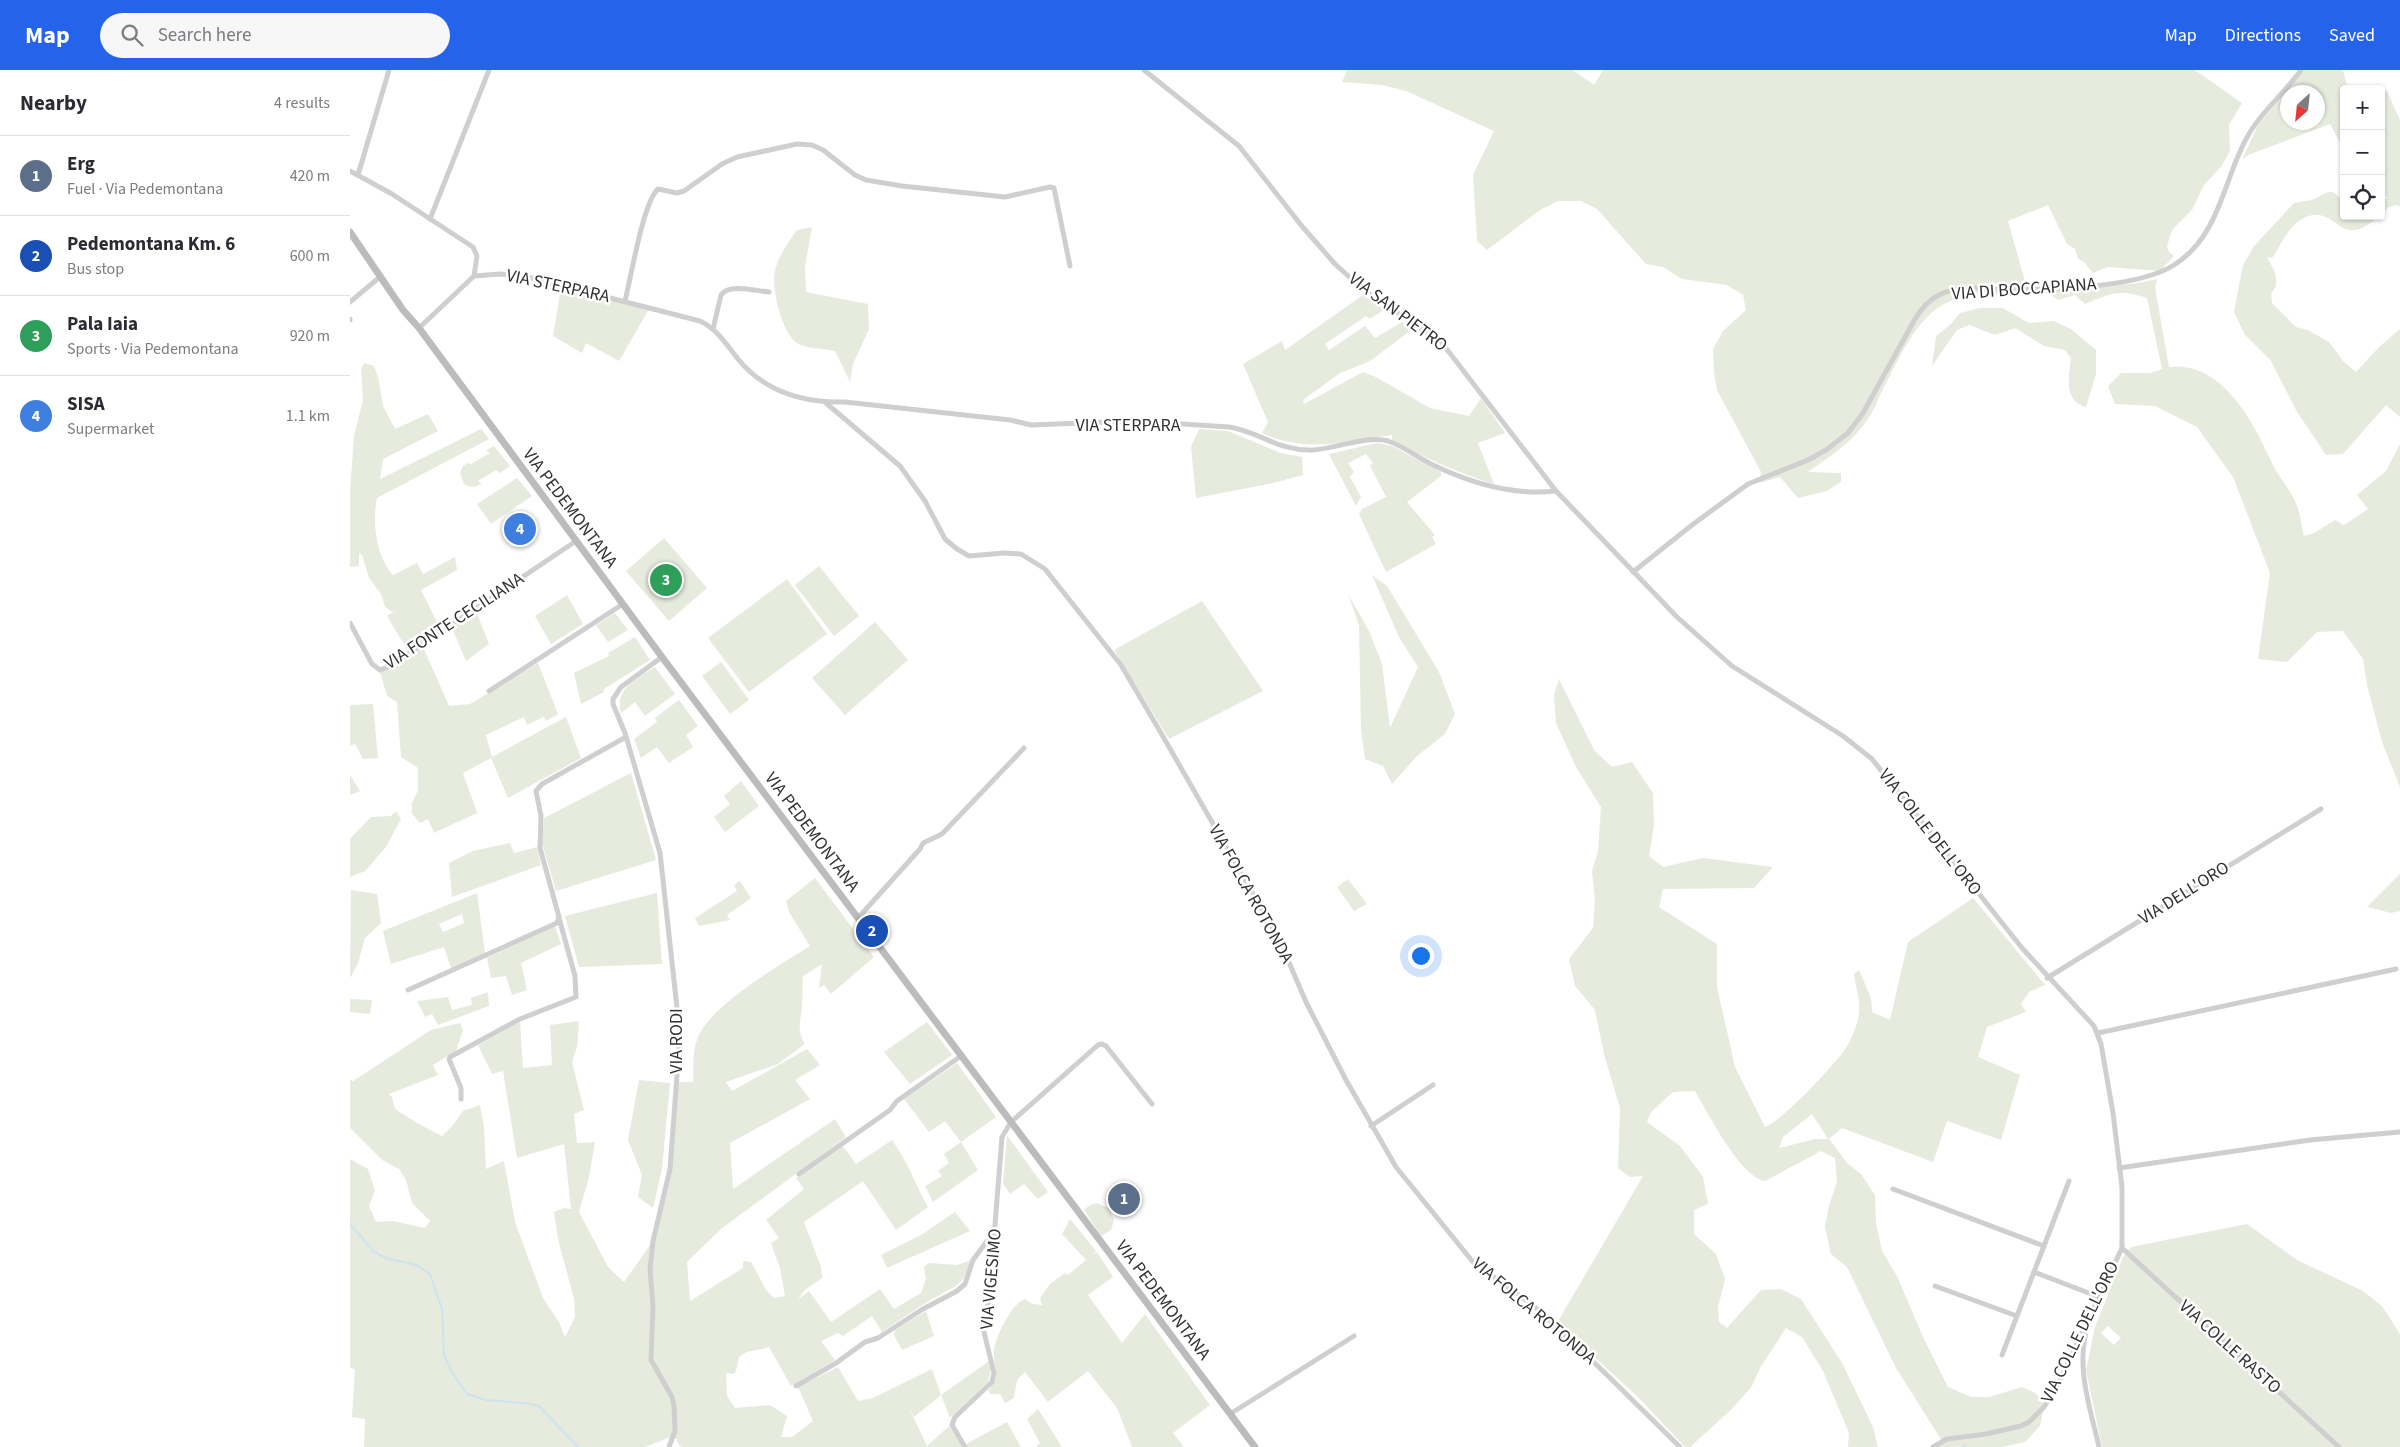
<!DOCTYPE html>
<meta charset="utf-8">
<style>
:root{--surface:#fff;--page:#f7f7f7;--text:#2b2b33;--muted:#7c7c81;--line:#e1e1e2;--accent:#2563eb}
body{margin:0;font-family:"Source Sans 3",sans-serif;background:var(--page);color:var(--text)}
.controls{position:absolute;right:15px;top:15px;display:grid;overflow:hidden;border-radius:5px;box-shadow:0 1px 4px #0004}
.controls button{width:45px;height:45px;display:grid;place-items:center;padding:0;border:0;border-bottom:1px solid var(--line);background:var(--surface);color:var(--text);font:25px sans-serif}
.compass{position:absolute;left:1930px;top:15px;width:45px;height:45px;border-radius:50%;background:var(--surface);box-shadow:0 1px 4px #0004;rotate:207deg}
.you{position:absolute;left:1070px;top:885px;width:18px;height:18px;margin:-12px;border:4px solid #fff;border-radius:50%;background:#1a73e8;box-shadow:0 0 0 8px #1a73e833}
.badge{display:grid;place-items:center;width:32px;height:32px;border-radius:50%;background:var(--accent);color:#fff;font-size:16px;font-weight:700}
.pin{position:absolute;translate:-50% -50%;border:2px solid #fff;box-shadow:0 1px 5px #0006}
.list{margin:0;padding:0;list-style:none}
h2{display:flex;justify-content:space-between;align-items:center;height:65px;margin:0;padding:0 20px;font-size:21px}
h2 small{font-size:16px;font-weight:400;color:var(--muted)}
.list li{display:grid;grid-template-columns:32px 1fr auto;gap:15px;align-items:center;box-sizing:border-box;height:80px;padding:0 20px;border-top:1px solid var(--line)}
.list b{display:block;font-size:19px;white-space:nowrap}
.list p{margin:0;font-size:16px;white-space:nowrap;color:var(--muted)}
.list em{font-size:16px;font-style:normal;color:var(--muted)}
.icon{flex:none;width:28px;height:28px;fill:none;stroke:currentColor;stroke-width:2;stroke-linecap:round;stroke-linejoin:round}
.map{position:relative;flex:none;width:2050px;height:1377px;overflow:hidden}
header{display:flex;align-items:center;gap:30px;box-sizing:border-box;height:70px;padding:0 25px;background:var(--accent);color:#fff}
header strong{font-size:24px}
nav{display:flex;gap:28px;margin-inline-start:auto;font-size:18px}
.search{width:350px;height:45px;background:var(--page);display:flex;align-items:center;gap:12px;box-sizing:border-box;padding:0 18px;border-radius:28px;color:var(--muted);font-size:19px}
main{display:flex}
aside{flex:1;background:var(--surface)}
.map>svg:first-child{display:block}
.green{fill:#e6ebde;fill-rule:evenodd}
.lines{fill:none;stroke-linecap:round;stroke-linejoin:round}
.stream{stroke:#cde3ee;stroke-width:2}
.street{stroke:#cfcfcf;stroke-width:5}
.secondary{stroke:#bcbcbc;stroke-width:7}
.labels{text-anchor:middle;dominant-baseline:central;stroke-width:5;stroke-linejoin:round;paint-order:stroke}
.street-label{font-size:18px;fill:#323232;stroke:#fff}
</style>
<header>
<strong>Map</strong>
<div class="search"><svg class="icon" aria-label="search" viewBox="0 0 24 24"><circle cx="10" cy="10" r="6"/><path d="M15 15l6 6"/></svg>Search here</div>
<nav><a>Map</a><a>Directions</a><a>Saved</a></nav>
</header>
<main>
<aside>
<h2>Nearby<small>4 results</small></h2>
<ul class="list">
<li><span class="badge" style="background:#5c6f8a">1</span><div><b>Erg</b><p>Fuel · Via Pedemontana</p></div><em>420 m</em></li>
<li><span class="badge" style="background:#1a4fb4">2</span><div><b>Pedemontana Km. 6</b><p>Bus stop</p></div><em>600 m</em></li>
<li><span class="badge" style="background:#2e9e5b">3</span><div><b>Pala Iaia</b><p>Sports · Via Pedemontana</p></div><em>920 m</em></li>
<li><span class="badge" style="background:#3f7fe0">4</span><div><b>SISA</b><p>Supermarket</p></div><em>1.1 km</em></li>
</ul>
</aside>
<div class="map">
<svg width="2050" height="1377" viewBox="0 0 2050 1377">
<rect width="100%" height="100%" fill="#fff"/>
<g class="green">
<path d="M997 0H1223L1244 15 1253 0H1845L1892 33 1879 55 1880 81 1871 97 1854 115 1842 140 1822 160 1817 176 1819 182 1824 186 1810 201 1758 197 1743 203 1734 192 1728 189 1725 179 1717 174 1698 135 1658 151 1676 215 1635 214 1657 221 1782 214 1807 209 1805 218 1819 297C1872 290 1904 353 1922 393 1929 408 1941 420 1947 436 1951 446 1951 456 1954 466L1964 463 1985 450 1994 455 2018 439 2007 425 2036 401 2050 374V717L2032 672 2017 615 2013 589 1993 561 1967 562 1937 592 1908 589 1920 503 1883 407 1847 357 1805 336 1765 334 1758 316 1771 303H1800L1812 299 1797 228C1767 219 1762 223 1735 234L1725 225 1708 230 1699 223C1679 227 1659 224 1638 225 1626 226 1613 226 1601 231 1566 243 1546 296 1529 327 1516 363 1488 381 1458 402L1491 403V412L1477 421 1448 428 1430 407 1409 413 1411 402 1367 320 1364 302 1363 279 1373 261 1396 240 1393 225 1377 215 1332 209 1313 197 1296 194 1247 139 1231 131H1208L1190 140 1137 180 1127 171 1123 105 1144 61 1056 21 1032 15 992 12Z"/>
<path d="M1954 0H1993L1998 19H1994V80L1980 54 1898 85 1892 90 1908 55ZM1938 22H1968V52H1938Z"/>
<polygon points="2037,21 2050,50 2050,137 2047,135 2039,137 2031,144 2031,131 2038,128 2031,122 2031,25"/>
<path d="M1978 122H1983L1994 131V146H2029C1988 184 1987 132 1954 148 1938 156 1932 173 1923 187L1917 188C1925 200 1931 212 1921 224L1922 233 1946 257 1958 260 1979 272 1993 291 2006 302 2029 277 2050 259V347L2036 335 1993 384 1976 385 1947 342 1921 291 1895 265 1884 242 1893 195 1904 176 1944 133 1962 130Z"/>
<path d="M462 157 455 197 456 222 518 234 519 259 503 294 500 312 485 281C476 279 453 278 447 273 432 263 421 218 425 201 428 187 439 171 447 160Z"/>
<polygon points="211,218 299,239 269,291 236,273 232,283 203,266"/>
<path d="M1013 225 1034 240 1020 249 1016 246 975 274 979 280 1015 256 1025 268 1052 252 1064 258 1020 291 990 303 953 330 954 334 1013 302 1026 307 1080 338 1119 346 1131 328 1155 363 1128 373 1144 414C1108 403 1075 388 1042 370V365C998 372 953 383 912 363L918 352 893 294 932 271 935 280Z"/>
<path d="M1630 238H1653L1679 253 1704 251 1721 259 1746 280V304L1736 337C1713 331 1719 306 1721 288L1715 280 1694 276 1665 258 1645 265 1619 255 1607 260 1582 296 1586 266 1601 254 1610 243Z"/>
<path d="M14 293 24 296 28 307 33 336 45 359 78 344 88 361 33 389 30 409 131 359 139 369 27 428C22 451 26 487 43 505L67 493 73 504 105 487 107 500 71 520 90 558 58 581 37 546 45 541 42 542 35 537 31 524 19 508 12 485 9 483V496L0 497V421L4 366 13 330 11 299Z"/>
<polygon points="849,359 878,361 931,383 952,387 953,405 923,413 846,428 841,377"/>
<polygon points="1027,373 1042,376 1091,402 1091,406 1057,432 1085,465 1082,467 1086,474 1036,502 1009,444 1012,439 1036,427 1020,396 1023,393 1016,384 998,393 1004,402 1000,407 1011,427 1006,436 979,384"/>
<path d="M144 376 160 396 150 403 146 400 128 411 132 414C125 417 120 418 114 414L110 403 113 396 118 393 121 394 140 383 136 380Z"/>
<polygon points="167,408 182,426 141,454 127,434"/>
<polygon points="314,468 357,518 319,551 276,501"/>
<polygon points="469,496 509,546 484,566 445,515"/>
<polygon points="1022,505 1037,516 1089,602 1105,644 1095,664 1067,686 1042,714 1033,696 1015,689 1011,661 1009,555 998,524 1020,563 1032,594 1040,658 1068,597 1049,567"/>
<polygon points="437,509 477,564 399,622 358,568"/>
<polygon points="217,525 233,554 201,574 185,546"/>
<polygon points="852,531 913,621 819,669 764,580"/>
<polygon points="126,541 139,574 116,591 102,558"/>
<polygon points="265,543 278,560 258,572 246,555"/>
<polygon points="525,552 558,590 495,645 462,608"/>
<polygon points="285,567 300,590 254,619 254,622 231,634 224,603 259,586 258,583"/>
<polygon points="73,577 99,636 120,634 188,593 208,644 196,651 194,647 177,655 174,647 136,665 142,687 216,647 231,688 158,728 141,688 113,703 127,743 84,763 78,749 70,753 62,744 62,733 68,720 68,698 51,687 47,632 37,626 30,602 44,597"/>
<polygon points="371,592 399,630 380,644 352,606"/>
<path d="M305 597 325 624 295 646 285 632 271 643C264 618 287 609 305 597Z"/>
<path d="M1209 609 1244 680 1262 697 1282 692 1303 723 1304 755 1299 786 1313 797 1353 788 1423 797 1404 818 1313 819 1309 837 1367 874V917L1385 997 1415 1057C1433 1050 1481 998 1494 981 1500 973 1506 958 1508 949 1512 933 1506 919 1504 904L1509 900 1521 928 1522 942 1540 950 1558 872 1623 828 1695 915 1679 922 1671 934 1676 942 1637 957 1628 987 1670 1005 1651 1070 1597 1051 1583 1092 1492 1058 1479 1069 1498 1094 1511 1104 1525 1125 1526 1153 1532 1181 1547 1206 1574 1269 1598 1317 1621 1327H1639L1672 1317 1685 1323 1692 1329 1694 1337 1690 1356 1675 1372 1652 1377H1583L1592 1371 1546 1298 1497 1197 1481 1184 1475 1157 1479 1135 1487 1112 1485 1088 1471 1081 1415 1111C1390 1107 1358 1043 1345 1021L1323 1022 1301 1042 1297 1052 1330 1076 1353 1107 1358 1134 1344 1140V1164L1366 1184 1375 1209 1368 1237 1369 1252 1377 1258 1411 1220 1431 1219 1451 1229 1492 1293 1523 1357 1528 1377H1498L1499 1363 1473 1301 1452 1267 1436 1258 1410 1298 1402 1316 1382 1339 1340 1377H1335L1288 1327 1207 1253 1293 1106 1280 1107 1268 1098 1270 1038 1254 984 1245 940 1225 916 1219 889 1243 858 1245 830 1242 801 1248 781 1251 737 1226 697 1206 653 1204 625ZM1462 1044 1478 1069H1465L1429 1078 1433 1067Z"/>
<polygon points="329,630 348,656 336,665 343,677 319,693 307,677 291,688 284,669 307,652 305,648"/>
<polygon points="23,634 28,688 13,689 5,674 0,676 0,635"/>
<polygon points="281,703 306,790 206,821 192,773 194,748"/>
<polygon points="0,705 10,721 0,725"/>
<polygon points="391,711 409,736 375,762 364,747 380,734 374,726"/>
<polygon points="46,741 51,749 36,777 15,801 0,807 0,769 21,747 41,746"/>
<polygon points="160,773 164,783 187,777 191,795 102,827 99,793 123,781"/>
<polygon points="2050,804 2050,841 2041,843 2017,837"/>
<path d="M465 808 524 887 481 924 474 915 469 918 472 894 453 906C452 915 453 925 452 935 451 951 446 960 455 974L428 994 376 1012 382 1021 457 979 470 995 445 1010 460 1029 380 1073 383 1119 485 1049 496 1067 371 1159 337 1192 340 1231 393 1198V1191L401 1192 416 1220 424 1228 435 1226 430 1198 421 1173 429 1168 416 1150 454 1119 446 1108 492 1075 506 1094 542 1070C557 1090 565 1114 578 1137L546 1160 513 1111 454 1152 471 1197 472 1208 455 1220 448 1229 459 1221 481 1252 530 1219 544 1239 571 1223 576 1209 574 1197 579 1193 607 1195 621 1190 614 1208 606 1216 577 1232 532 1262 522 1246 493 1266 488 1263 471 1271 485 1290 441 1316 419 1277C412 1280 392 1280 389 1288 387 1294 388 1298 384 1304L376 1303 377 1326 385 1338 420 1335 437 1346 431 1367H442L463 1351 448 1317 488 1297 508 1331 523 1328 582 1299 591 1325 639 1291 641 1300 638 1312 600 1348 591 1325 564 1347 557 1334 577 1376 599 1356 613 1377H331L327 1372V1369L318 1368 295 1377H14L15 1349 2 1347 5 1299 0 1298V1089L18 1099 25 1120 19 1136 26 1152 43 1151 75 1158 80 1151 62 1133 56 1110 49 1099 32 1090 0 1058V1010L3 1011 81 960 110 953 113 960 106 981 83 995 88 1005 39 1024 42 1027 45 1039 67 1053 92 1066 103 1055 113 1041 130 1035 134 1057 136 1099 154 1091 165 1152 193 1228 209 1252 215 1267 225 1247 224 1229 208 1169 204 1142 214 1138 221 1139 214 1074 167 1088 153 1001 142 1004 128 975 170 952 173 998 202 995 200 955 229 951 227 977 222 992 234 1040 224 1044 227 1073 245 1072 239 1107 229 1142 258 1197 274 1212 303 1171 320 1099 326 1012H343C344 999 342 982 347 970 359 935 429 896 460 876L439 842 436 831Z"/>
<polygon points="998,809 1017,834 1004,841 987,817"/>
<polygon points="390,811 401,828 377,845 380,850 349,856 345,848 387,821 384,815"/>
<polygon points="1,820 27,824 31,853 15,868 8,893 0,908"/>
<path d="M127 823 135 883 101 898 94 877 41 894 33 861ZM112 844 114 853 93 862 89 854Z"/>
<polygon points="307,823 312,894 229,897 215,846"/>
<polygon points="205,856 211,874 171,893 177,920 162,925 156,906 141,908 137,888"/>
<polygon points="138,922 139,936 88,955 82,944 75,947 67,931 98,927 102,940 122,935 121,928"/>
<polygon points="0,929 22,930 20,944 0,942"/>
<polygon points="577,952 602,985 560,1014 534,982"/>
<polygon points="607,993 646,1047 611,1072 628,1100 583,1132 575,1116 592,1106 588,1101 599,1093 594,1084 611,1072 595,1051 579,1062 554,1029"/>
<polygon points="289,1010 320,1013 312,1099 303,1138 288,1127 292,1105 278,1070"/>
<polygon points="657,1065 698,1122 688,1129 674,1114 660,1124 653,1114"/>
<polygon points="747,1133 759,1138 764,1150 761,1160 751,1166 734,1140 740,1135"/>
<polygon points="605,1142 620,1161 537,1198 531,1185 571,1165"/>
<path d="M720 1149 746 1181 742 1185 747 1182 763 1207 738 1225 772 1273 795 1244 860 1335 823 1363 834 1377H782L767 1338 738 1301 698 1332 675 1302 667 1310 664 1328 655 1333 650 1324H641L638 1321C653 1301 643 1302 644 1281 645 1267 662 1233 675 1229L682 1234 692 1235 690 1228 700 1214 715 1203 718 1205 736 1190 712 1164Z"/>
<path d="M1897 1154 1947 1190 2013 1221 2032 1236 2050 1264V1377H1752L1736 1300 1745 1257 1773 1187 1781 1177ZM1758 1256 1771 1268 1764 1275 1751 1263Z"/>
<polygon points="576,1241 584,1266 552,1280 544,1265 545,1260"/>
<polygon points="688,1339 712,1377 686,1377 690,1373 677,1349"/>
<polygon points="657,1352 671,1377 618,1377 616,1374"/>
</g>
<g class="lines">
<g class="stream">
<polyline points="0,1154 24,1182 39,1189 67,1195 80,1204 92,1239 94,1285 102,1302 117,1324 136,1330 175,1333 189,1336 228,1377"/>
<polyline points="1612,1377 1616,1375"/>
</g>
<g class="street">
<polyline points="794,0 889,76 951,155 985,194 1015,221 1092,273 1206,421 1327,547 1382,596 1493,666 1522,689 1672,878 1744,956 1751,974 1763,1043 1772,1117 1772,1178 1706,1318 1694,1337 1679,1352 1671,1356 1636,1364 1597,1369 1583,1377"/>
<polyline points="0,101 42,124 123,177 127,186 124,206"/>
<polyline points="8,105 39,0"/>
<polyline points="80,149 139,0"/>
<path d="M275 231C281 208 293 132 308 119L327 123 334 121 372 94 387 87 447 74 462 75 473 80 505 105 516 110 552 116 655 127 700 117 704 118 720 196"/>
<polyline points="0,232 31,206"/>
<polyline points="0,249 0,250"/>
<path d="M69 258 124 206 150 204 174 206 350 251C367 259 376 274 388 289 415 322 453 333 495 332L660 350 681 355 786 351 879 357C911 362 927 381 962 380 984 379 1017 365 1038 371 1053 376 1067 387 1081 394 1120 413 1163 426 1206 421"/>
<path d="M363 259 371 225C379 213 406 221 419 222"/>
<polyline points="476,333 550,396 575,431 595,469 607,479 619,486 654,483 671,484 695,499 771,595 811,663 929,869 956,932 996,1010 1046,1097 1123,1192 1184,1236 1254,1302 1330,1377"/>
<path d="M1283 502 1342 455 1398 414 1458 390 1476 380 1498 363 1513 343 1565 249C1571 239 1579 230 1589 225 1608 215 1636 219 1657 219 1701 220 1788 218 1824 195 1873 164 1873 104 1902 59 1916 38 1936 21 1951 0"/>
<polyline points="0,553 22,594 30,600 40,596 226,471"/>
<polyline points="312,587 271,617 263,629 263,634 275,663 310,783 330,965 320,1099 303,1171 300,1199 303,1236 301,1290 322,1327 324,1336 325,1361 319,1377"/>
<polyline points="139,621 273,534"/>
<polyline points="508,848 570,779 573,773 592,764 674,678"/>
<polyline points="1697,908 1971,739"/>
<polyline points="58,920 207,853 209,847 190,778 191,746 186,721 192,714 276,667"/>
<polyline points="1748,963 2046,899"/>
<polyline points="111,1029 111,1018 99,989 100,987 170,949 226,927 225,906 209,848"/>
<polyline points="1021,1056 1083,1015"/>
<polyline points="1769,1098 1960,1070 2050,1062"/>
<polyline points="449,1104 540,1040 547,1031 611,986"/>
<polyline points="1543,1119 1694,1176"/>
<polyline points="1772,1178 1989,1377"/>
<polyline points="1684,1202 1749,1227"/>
<polyline points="1585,1216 1667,1246"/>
<path d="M1738 1255C1725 1296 1740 1337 1749 1377"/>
<polyline points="1652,1285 1719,1111"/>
<polyline points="446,1316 486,1293 515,1272 528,1268 573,1239 607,1221 615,1214 623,1190 637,1171 645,1166"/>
<polyline points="880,1344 1004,1266"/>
<polyline points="615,1377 602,1355 605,1347 642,1312 644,1303 633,1258 639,1230 652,1067 661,1052 748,975 752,974 756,976 802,1034"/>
</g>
<polyline class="secondary" points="0,162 53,240 69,258 312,587 905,1377"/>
</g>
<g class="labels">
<g class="street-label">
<text transform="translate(208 216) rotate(12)">VIA STERPARA</text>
<text transform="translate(1674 219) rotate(-4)">VIA DI BOCCAPIANA</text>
<text transform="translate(1048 242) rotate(37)">VIA SAN PIETRO</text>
<text x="778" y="355">VIA STERPARA</text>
<text transform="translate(220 438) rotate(53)">VIA PEDEMONTANA</text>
<text transform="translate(104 551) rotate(-33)">VIA FONTE CECILIANA</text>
<text transform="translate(462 762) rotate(53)">VIA PEDEMONTANA</text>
<text transform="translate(1580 762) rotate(52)">VIA COLLE DELL'ORO</text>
<text transform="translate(1834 823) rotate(-32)">VIA DELL'ORO</text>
<text transform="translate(901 824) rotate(61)">VIA FOLCA ROTONDA</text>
<text transform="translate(326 971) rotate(-90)">VIA RODI</text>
<text transform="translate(641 1209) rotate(-85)">VIA VIGESIMO</text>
<text transform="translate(813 1230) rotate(53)">VIA PEDEMONTANA</text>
<text transform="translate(1184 1241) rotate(40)">VIA FOLCA ROTONDA</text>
<text transform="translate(1730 1262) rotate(-64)">VIA COLLE DELL'ORO</text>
<text transform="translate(1880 1277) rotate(42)">VIA COLLE RASTO</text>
</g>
</g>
</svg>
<div class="controls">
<button>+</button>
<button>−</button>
<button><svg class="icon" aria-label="locate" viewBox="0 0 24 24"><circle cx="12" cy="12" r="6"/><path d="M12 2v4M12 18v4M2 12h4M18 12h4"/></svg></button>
</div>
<svg class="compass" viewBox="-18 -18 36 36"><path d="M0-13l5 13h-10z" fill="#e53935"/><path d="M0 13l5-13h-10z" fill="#7c7c81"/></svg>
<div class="you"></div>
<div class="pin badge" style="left:774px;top:1129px;background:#5c6f8a">1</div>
<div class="pin badge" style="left:522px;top:861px;background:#1a4fb4">2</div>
<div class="pin badge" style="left:316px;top:510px;background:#2e9e5b">3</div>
<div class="pin badge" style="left:170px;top:459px;background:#3f7fe0">4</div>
</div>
</main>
